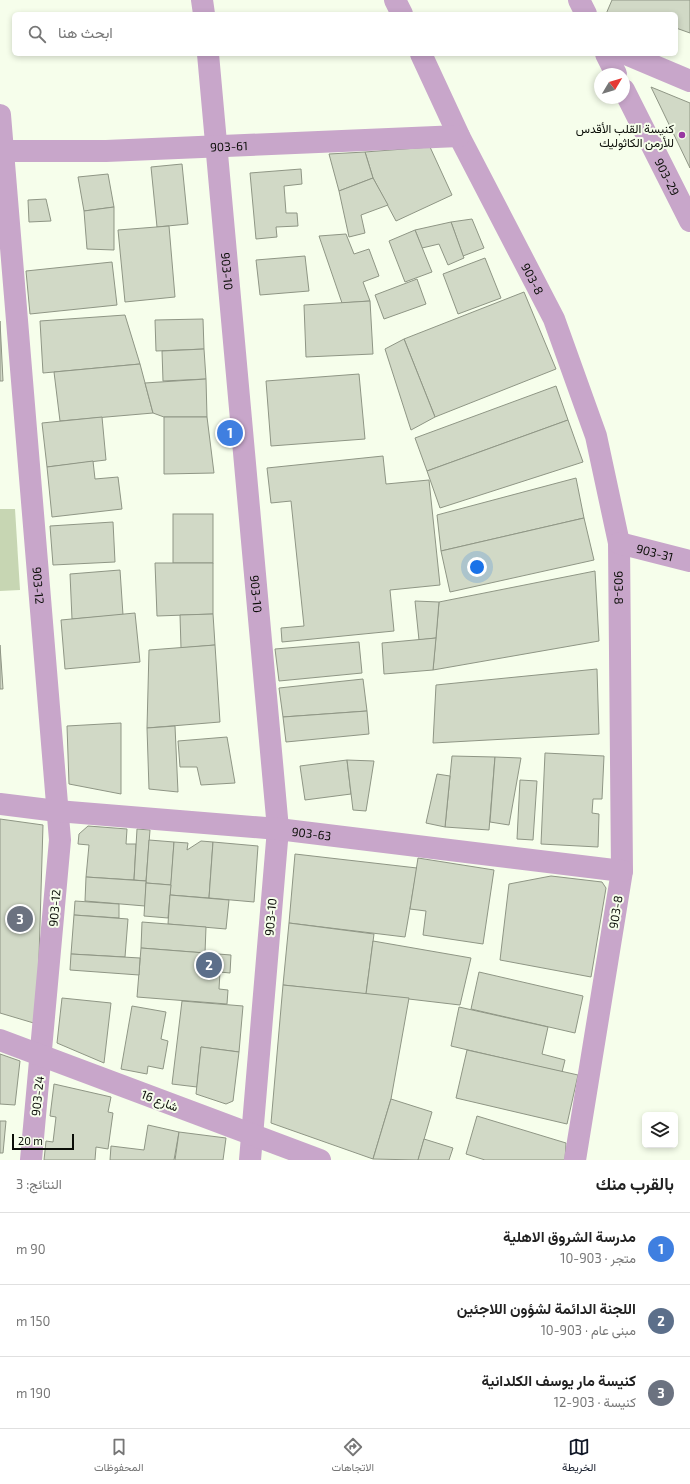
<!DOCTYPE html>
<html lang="ar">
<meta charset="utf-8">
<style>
:root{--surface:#fff;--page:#f6f6f6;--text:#222;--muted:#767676;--line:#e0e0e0;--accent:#111827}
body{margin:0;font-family:"Exo 2",Vazirmatn,sans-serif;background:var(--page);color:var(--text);direction:rtl}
.controls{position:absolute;right:12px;bottom:12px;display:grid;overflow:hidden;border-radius:6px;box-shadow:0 2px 6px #0003}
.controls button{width:36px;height:36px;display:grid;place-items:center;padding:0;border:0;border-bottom:1px solid var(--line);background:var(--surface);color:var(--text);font:20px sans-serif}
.compass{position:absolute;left:594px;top:68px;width:36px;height:36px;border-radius:50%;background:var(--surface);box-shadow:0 2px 6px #0003;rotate:52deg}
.scale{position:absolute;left:12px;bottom:10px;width:62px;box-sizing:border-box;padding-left:4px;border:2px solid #0a0d07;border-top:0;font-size:11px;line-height:14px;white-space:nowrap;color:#0a0d07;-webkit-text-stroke:3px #f6feeb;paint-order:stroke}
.you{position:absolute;left:477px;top:567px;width:14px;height:14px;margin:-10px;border:3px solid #fff;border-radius:50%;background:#1a73e8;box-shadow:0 0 0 6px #1a73e833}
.badge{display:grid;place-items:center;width:26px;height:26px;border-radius:50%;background:var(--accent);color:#fff;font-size:13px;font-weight:700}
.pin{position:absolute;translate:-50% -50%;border:2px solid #fff;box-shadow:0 1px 4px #0006}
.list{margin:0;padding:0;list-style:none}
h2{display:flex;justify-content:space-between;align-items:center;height:52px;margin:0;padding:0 16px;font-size:17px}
h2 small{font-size:13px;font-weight:400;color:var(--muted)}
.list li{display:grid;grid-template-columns:26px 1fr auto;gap:12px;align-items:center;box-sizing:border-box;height:72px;padding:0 16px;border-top:1px solid var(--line)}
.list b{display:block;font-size:15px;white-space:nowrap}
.list p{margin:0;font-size:13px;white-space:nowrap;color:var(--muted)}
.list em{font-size:13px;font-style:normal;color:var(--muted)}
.icon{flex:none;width:22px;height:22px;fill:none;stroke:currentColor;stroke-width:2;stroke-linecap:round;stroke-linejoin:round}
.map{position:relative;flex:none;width:690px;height:1160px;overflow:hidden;direction:ltr}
.search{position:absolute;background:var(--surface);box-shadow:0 2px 6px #0003;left:12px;right:12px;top:12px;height:44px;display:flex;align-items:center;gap:10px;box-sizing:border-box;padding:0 14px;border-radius:6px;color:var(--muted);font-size:15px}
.sheet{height:268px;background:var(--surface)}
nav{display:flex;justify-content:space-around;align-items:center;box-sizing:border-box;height:56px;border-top:1px solid var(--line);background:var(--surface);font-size:11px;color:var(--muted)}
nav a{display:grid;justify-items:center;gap:2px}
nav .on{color:var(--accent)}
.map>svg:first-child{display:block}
.green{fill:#c7d6b3}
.building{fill:#d1d9c6;stroke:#8f9685}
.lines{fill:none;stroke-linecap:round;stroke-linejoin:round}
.minor{stroke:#c8a6ca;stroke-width:22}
.poi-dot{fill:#9839a1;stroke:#f6feeb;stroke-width:1.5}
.labels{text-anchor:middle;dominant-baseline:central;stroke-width:4;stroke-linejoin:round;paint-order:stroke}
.poi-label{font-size:12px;fill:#0a0d07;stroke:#f6feeb;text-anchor:end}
.street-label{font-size:12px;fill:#0a0d07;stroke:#f6feeb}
</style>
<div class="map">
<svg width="690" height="1160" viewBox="0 0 690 1160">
<rect width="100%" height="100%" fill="#f6feeb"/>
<polygon class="green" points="0,509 15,509 20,590 0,591"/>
<g class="building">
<polygon points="612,0 690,0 690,33 676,28 676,14 606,14"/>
<polygon points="651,87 690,103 690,168"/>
<polygon points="430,147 452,195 396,221 373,178 365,152"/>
<polygon points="365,152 373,178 339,191 329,154"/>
<polygon points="182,164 188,224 157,227 151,167"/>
<polygon points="301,169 302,184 284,186 286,213 297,213 298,226 276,227 277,237 256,239 250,173"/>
<polygon points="108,174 114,207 84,211 78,177"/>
<polygon points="373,178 388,205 361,215 365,233 349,237 339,191"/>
<polygon points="46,199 51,221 29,222 28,200"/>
<polygon points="114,207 114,250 87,249 84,211"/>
<polygon points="472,219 484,248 463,256 451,222"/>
<polygon points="451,222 464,258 448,265 439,244 422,248 415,230"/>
<polygon points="169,226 175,297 125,302 118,230"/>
<polygon points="415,230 432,272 405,282 389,241"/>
<polygon points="346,234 354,254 369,249 379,276 363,282 370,301 342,303 319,236"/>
<polygon points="305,256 309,291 260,295 256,260"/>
<polygon points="485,258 501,298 458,314 443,274"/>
<polygon points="112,262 117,305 30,314 26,271"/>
<polygon points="417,279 426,304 384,319 375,295"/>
<polygon points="524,292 556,369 435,417 404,339"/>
<polygon points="370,301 373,354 306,357 304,305"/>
<polygon points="125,315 140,364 43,373 40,321"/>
<polygon points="203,319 204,349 156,351 155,320"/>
<polygon points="0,321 3,381 0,381"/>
<polygon points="404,339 435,417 411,430 385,349"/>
<polygon points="204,349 206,379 163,381 162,351"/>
<polygon points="140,364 153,413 60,421 54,372"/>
<polygon points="359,374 365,439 271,446 266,381"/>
<polygon points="206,379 207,417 164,417 153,413 145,383"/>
<polygon points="556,386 568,420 427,471 415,438"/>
<polygon points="102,417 106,460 47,467 42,423"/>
<polygon points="164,417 207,417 214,473 164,474"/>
<polygon points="568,420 583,462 440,508 427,471"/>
<polygon points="383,456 386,484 429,480 440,585 390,590 394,631 282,642 281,628 304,626 291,501 271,503 267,468"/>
<polygon points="93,461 95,479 118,477 122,509 52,517 47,467"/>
<polygon points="576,478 584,518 441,551 437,515"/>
<rect x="173" y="514" width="40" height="49"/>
<polygon points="584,518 594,560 450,592 441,551"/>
<polygon points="113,522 115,562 53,565 50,526"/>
<polygon points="155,563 213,563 213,614 157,616"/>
<polygon points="120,570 123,615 72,619 70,574"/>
<polygon points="595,571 599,641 433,670 439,602"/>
<polygon points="415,601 439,602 436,638 419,640"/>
<polygon points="135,613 140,662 65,669 61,620"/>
<polygon points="213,614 215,645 181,648 180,615"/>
<polygon points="436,638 433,670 384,674 382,643"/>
<polygon points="359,642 362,673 279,681 275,649"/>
<polygon points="0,645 3,689 0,689"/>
<polygon points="215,645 220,722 147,728 149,650"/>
<polygon points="597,669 599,734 433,743 436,685"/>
<polygon points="363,679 367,711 283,717 279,688"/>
<polygon points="367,711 369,734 286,742 283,717"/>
<polygon points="121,723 121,794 69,784 67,726"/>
<polygon points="175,726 178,792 149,789 147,728"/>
<polygon points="227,737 235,783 201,785 197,767 180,767 178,741"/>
<polygon points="545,753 604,756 602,799 593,799 592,813 599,814 598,847 541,844"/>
<polygon points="452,756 495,757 489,830 445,827"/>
<polygon points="495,757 521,758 509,825 490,822"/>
<polygon points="347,760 351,794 305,800 300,766"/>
<polygon points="347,760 374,761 366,811 353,810"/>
<polygon points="437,774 450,776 445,827 426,823"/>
<polygon points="520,780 537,781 533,840 517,839"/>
<polygon points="0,819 43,825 37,1024 0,1013"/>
<polygon points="88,826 127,829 126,844 136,844 134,880 86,877 89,845 78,844 79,834"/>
<polygon points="137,829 150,830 146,881 134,880"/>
<polygon points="149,840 174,842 171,885 146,883"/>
<polygon points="201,841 213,842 209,898 170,895 174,842 188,843 187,850"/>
<polygon points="213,842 258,846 254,902 209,898"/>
<polygon points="295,854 417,868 405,937 289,923"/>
<polygon points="418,858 494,870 483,944 423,935 426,911 410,909"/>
<polygon points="551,876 602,882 606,888 591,977 500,960 509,884"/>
<polygon points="86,877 146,881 145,906 85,901"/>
<polygon points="146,883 171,885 168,918 144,916"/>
<polygon points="170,895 229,900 226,929 168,924"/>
<polygon points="75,901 119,904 119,918 74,915"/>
<polygon points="74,915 128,919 125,957 71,954"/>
<polygon points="142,922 206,927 205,953 141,948"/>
<polygon points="289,923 374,934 366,994 283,985"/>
<polygon points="373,941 471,958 460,1005 366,994"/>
<polygon points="141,948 231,955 230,973 220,972 219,989 228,990 227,1004 137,997"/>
<polygon points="71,954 140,958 139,975 70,970"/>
<polygon points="479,972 583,996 575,1033 471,1009"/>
<polygon points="283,985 409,998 391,1099 373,1159 271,1123"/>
<polygon points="62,998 111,1003 104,1063 57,1043"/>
<polygon points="182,1001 243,1006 239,1052 201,1047 197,1087 172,1084"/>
<polygon points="132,1006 166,1012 161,1039 168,1041 163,1069 148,1066 147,1074 121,1069"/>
<polygon points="459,1007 548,1027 542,1054 565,1060 562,1072 451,1046"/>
<polygon points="201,1047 239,1052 233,1101 226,1104 196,1094"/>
<polygon points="467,1050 578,1075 567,1124 456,1098"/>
<polygon points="0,1054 20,1061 15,1105 0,1104"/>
<polygon points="54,1084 111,1097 108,1112 113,1113 108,1149 96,1147 95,1160 44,1160 46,1141 53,1142 56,1117 50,1116"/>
<polygon points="391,1099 432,1112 418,1160 373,1159"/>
<polygon points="477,1116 566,1143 565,1160 485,1160 466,1154"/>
<polygon points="0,1121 6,1121 3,1153 0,1153"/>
<polygon points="148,1125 179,1132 174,1160 110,1160 111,1146 144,1150"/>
<polygon points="179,1132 226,1138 223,1160 175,1160"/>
<polygon points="424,1139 453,1148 449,1160 418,1160"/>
</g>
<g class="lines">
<g class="minor">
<polyline points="202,0 204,14"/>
<polyline points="395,0 402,14"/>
<polyline points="579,0 586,14"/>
<path id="s1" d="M208 54 278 829 250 1160"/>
<path id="s2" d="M421 54 459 136 554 319 596 436 619 543 622 871 575 1160"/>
<polyline points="606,54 616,74"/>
<polyline points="626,54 690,81"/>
<path id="s3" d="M624 90 690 221"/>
<path id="s4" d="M0 115 60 840 31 1160"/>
<path id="s5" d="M0 151H106L459 136"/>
<path id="s6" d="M619 543 690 561"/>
<path id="s7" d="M0 804 57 811 278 829 622 871"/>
<polyline points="0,1040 320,1160"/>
</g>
</g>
<circle class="poi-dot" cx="682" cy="135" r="4"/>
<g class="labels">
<g class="poi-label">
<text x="674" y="128">كنيسة القلب الأقدس<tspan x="674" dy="14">للأرمن الكاثوليك</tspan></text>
</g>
<g class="street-label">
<text stroke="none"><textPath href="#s5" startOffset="229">903-61</textPath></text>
<text stroke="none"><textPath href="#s3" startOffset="97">903-29</textPath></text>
<text stroke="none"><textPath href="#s1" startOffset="218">903-10</textPath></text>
<text stroke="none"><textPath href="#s2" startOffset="251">903-8</textPath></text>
<text stroke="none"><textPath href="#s6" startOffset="37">903-31</textPath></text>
<text stroke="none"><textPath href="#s4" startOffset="472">903-12</textPath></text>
<text stroke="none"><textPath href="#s2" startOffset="575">903-8</textPath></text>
<text stroke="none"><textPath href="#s1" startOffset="542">903-10</textPath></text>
<text stroke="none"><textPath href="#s7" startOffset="313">903-63</textPath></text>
<text transform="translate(54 908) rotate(-85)">903-12</text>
<text transform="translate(615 912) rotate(-81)">903-8</text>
<text transform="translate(270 917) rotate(-85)">903-10</text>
<text transform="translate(37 1096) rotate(-84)">903-24</text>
<text transform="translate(160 1100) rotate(21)">شارع 16</text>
</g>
</g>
</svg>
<div class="controls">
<button><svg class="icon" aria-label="layers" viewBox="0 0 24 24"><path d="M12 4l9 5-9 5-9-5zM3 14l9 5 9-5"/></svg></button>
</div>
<svg class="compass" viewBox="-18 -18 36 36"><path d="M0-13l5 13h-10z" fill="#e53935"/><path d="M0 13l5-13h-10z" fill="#767676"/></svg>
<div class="scale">20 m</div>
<div class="you"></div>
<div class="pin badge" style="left:230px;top:433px;background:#3f7fe0">1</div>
<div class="pin badge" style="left:209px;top:965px;background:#5c6f8a">2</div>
<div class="pin badge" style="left:20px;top:919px;background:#6b7280">3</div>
<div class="search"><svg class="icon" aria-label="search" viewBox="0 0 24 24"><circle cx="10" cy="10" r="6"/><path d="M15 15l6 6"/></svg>ابحث هنا</div>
</div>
<section class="sheet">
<h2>بالقرب منك<small>النتائج: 3</small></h2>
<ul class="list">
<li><span class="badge" style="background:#3f7fe0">1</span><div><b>مدرسة الشروق الاهلية</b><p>متجر · 903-10</p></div><em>90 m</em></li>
<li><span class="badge" style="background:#5c6f8a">2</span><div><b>اللجنة الدائمة لشؤون اللاجئين</b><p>مبنى عام · 903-10</p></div><em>150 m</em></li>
<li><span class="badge" style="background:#6b7280">3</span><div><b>كنيسة مار يوسف الكلدانية</b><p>كنيسة · 903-12</p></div><em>190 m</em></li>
</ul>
</section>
<nav>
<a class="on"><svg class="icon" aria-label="map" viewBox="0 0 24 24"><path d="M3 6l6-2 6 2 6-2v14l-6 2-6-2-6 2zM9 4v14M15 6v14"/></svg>الخريطة</a>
<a><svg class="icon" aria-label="directions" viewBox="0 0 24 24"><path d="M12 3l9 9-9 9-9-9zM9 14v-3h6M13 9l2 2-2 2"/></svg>الاتجاهات</a>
<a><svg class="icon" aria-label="saved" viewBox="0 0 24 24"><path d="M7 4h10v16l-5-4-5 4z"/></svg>المحفوظات</a>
</nav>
